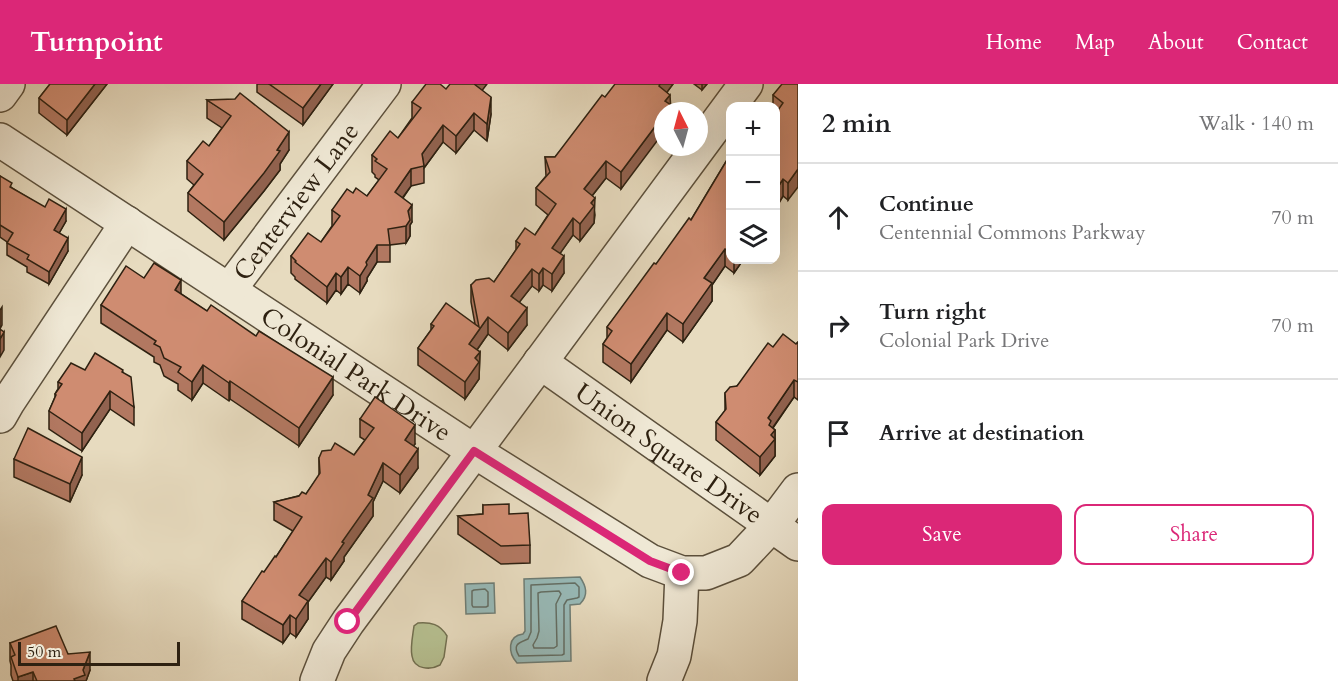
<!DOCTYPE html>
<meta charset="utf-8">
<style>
:root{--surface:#fff;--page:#f2f2f2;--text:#202124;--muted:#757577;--line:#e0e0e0;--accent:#db2777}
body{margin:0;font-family:Cardo,serif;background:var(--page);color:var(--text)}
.controls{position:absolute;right:18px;top:18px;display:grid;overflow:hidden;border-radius:12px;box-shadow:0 6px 24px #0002}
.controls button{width:54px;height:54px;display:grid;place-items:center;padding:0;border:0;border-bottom:2px solid var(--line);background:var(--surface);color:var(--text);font:30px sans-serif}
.compass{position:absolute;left:654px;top:18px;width:54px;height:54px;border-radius:50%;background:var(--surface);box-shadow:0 6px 24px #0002;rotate:354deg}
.scale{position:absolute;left:18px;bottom:15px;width:162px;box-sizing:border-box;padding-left:6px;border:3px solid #2e2111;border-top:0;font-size:16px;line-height:21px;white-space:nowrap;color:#2e2111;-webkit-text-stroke:4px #efe8d5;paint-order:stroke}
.stop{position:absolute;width:18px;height:18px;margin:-14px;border:4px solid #db2777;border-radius:50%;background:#fff}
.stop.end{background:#db2777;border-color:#fff;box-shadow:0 2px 6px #0008}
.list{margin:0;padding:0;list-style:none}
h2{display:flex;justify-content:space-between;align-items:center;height:78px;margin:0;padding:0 24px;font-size:26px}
h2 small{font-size:20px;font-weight:400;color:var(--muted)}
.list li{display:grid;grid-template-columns:39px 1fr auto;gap:18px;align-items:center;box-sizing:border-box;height:108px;padding:0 24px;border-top:2px solid var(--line)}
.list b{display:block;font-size:22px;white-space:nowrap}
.list p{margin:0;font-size:20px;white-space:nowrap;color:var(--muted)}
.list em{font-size:20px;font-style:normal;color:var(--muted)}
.actions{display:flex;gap:12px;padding:18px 24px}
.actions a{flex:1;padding:14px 0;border:2px solid var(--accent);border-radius:12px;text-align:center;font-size:21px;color:var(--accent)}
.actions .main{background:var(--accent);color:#fff}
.icon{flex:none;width:33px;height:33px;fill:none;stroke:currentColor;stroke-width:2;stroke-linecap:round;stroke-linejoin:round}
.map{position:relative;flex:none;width:798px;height:597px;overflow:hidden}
header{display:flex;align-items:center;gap:36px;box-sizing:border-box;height:84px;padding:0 30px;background:var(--accent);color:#fff}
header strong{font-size:28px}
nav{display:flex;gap:33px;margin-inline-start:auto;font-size:21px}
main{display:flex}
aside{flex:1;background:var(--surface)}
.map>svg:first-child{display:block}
.green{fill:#b6c091;stroke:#727051;stroke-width:1.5}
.water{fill:#98bab8;stroke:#6e7d75;stroke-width:1.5}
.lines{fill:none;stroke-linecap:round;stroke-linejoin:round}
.shore{stroke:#636e64;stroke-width:1.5}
.minor-casing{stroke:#5c503c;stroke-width:36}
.minor{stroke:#efe8d5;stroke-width:33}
.wall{fill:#b27861;stroke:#2e2111;stroke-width:1.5}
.shaded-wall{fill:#91624f;stroke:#2e2111;stroke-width:1.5}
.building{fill:#cf8c71;stroke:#2e2111;stroke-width:1.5}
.route{stroke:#db2777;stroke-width:8}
.labels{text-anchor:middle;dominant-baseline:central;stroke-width:5;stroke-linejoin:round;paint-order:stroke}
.street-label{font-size:26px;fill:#2e2111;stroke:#efe8d5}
</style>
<header>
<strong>Turnpoint</strong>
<nav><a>Home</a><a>Map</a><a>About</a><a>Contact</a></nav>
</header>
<main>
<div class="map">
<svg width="798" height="597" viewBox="0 0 798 597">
<rect width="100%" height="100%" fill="#e7dbbf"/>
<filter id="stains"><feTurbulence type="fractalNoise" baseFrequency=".00333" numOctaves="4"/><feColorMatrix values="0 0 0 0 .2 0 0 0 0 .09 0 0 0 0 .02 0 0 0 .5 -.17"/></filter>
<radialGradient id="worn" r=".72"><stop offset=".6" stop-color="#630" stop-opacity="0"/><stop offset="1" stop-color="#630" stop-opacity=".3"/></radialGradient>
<path class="green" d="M418 539C431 538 440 540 447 552L444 573 440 581C431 586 414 586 412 572 410 564 413 550 414 542Z"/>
<g class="water">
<path d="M580 493C586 502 589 511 580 520L570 521 571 577 517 579C508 569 507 552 523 550L525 547 524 495Z"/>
<polygon points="494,499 495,529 466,530 465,500"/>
</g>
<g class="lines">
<g class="shore">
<path d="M575 499 579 503V513L577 514 567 516 564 521V570L562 571 519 572C512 560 519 559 528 555L531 548V501Z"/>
<polygon points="485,505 488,508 488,522 486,523 473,523 472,521 472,507 474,506"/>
<polygon points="559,507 561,510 556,520 557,562 554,564 534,564 533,561 537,554 539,547 538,509 541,508"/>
</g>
<defs>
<g id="minor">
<polyline points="0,11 8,0"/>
<path id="s1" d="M0 56 474 367 650 477 682 489H706L739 476 771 442 798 406"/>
<path id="s2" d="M229 206 384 0"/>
<path id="s3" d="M540 278 798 460"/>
<polyline points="0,332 8,318 127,139"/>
<polyline points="317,597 329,567 348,538 746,0"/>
<polyline points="664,597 674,572 680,537 682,489"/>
</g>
</defs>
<use href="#minor" class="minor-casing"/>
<use href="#minor" class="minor"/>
</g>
<g class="wall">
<polygon points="50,0 107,0 67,51 39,29 39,14"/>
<polygon points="257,0 333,0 303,41 257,8"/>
<polygon points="673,0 667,8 671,27 621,105 606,94 592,112 595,131 594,139 580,157 573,151 560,169 564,189 552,207 543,201 539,207 532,202 519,218 527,241 508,266 488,250 477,266 480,268 479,295 465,315 418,281 418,264 431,246 431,240 475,240 471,218 471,201 494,198 516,166 516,157 535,151 548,131 536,121 536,104 546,92 545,73 555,73 605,13"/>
<polygon points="694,0 707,0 702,6"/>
<polygon points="798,0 788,116 783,112 776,124 776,22 773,22 773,11"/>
<polygon points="446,5 482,6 491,30 487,57 474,46 456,69 443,58 424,84 424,99 411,102 403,114 412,138 410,141 410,152 406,159 390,161 390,178 377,178 367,194 367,197 360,209 348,200 341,210 336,206 327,219 295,195 295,193 291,189 291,172 321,158 332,142 332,126 353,109 367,112 379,96 375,93 375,91 372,88 372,71 398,54 412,34 412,18"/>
<polygon points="207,16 289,66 280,80 280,86 264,107 224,156 188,127 188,109 194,101 187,95 187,77 209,62 222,44 207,34"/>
<polygon points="730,71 730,176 743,176 734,189 725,182 712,201 712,217 683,258 667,246 631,298 603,278 603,260 607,254 607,243 691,136"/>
<polygon points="0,92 12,104 66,137 59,149 68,167 49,200 27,188 27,183 7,171 7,158 0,153"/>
<polygon points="144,194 181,210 333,311 299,362 230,315 229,317 203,299 192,316 178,306 178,300 164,292 160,281 154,278 154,273 101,239 101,221"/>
<polygon points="798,258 798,316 794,313 773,344 775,346 775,372 760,391 716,356 716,338 725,327 725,309 737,302 773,263 796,260"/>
<polygon points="85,286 123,288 134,323 134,341 110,325 82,367 49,345 49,327 55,313 55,310 58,305 58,298"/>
<polygon points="360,335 415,360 413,362 418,384 400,409 383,397 373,418 373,432 344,473 344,477 331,496 326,493 308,518 308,535 296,553 290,549 283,559 242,535 242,517 276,473 293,447 274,436 274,418 306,410 319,392 319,374 354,371 365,356 360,353"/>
<polygon points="14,375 82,391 70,418 14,393"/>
<polygon points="483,421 530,461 530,479 501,480 458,450 458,432 483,430"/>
<polygon points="10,559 68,570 90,586 86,597 13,597 11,591 11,581 10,577"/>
</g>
<g class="shaded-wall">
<polygon points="95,0 107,0 67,51 67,36"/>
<polygon points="321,0 333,0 303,41 303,24"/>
<polygon points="474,0 487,0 474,17"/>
<polygon points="660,0 673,0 659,19 659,2"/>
<polygon points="702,0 707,0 702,6"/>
<polygon points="670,11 671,27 665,27 665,17"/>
<polygon points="491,13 491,30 487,57 487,40"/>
<polygon points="474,29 474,46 456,69 456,52"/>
<polygon points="663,32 663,49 621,105 621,88"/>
<polygon points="443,41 443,58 424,84 422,70"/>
<polygon points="289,48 289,66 280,80 280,86 264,107 224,156 224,138 277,66"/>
<polygon points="606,77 606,94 584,122 584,105"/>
<polygon points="411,85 411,102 395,124 395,108"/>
<polygon points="798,85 798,103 788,116 788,99"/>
<polygon points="783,95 783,112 776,124 776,106"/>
<polygon points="595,114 594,139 580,157 580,140 591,119"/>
<polygon points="412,121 412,138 410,141 410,152 406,159 406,142 408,127"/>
<polygon points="66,125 66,137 54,158 54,146"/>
<polygon points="573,134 573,151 552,181 552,164"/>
<polygon points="68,154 68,167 49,200 49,188"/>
<polygon points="377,161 377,178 367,194 367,197 360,209 360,192 366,178"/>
<polygon points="725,165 725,182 712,201 712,217 683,258 683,240 704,194"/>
<polygon points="564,172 564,189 552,207 552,190"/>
<polygon points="734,176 743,176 734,189"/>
<polygon points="348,183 348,200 341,210 341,193"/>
<polygon points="543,184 543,201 539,207 539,190"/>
<polygon points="532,185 532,202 511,229 511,212"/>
<polygon points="336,189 336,206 327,219 327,203"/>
<polygon points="181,196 181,214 175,206"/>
<polygon points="2,223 2,241 0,245 0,226"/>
<polygon points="527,224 527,241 508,266 508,249"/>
<polygon points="667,229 667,246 631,298 631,280"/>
<polygon points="488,233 488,250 469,277 469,260"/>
<polygon points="4,248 4,266 0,273 0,255"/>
<polygon points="480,268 479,295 465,315 465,298 475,274"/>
<polygon points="203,281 203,299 192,316 192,298"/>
<polygon points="333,293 333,311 299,362 299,344"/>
<polygon points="794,296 794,313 771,346 775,346 775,372 760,391 760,373 768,334"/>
<polygon points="230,297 230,315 229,317 229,299"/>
<polygon points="110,307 110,325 82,367 82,349"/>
<polygon points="415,341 415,360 405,374 405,356"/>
<polygon points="418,365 418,384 400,409 400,391"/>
<polygon points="82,373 82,391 70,418 70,400"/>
<polygon points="383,379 383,397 373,418 373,432 344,473 344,477 331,496 331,478 368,411"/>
<polygon points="326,474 326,493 308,518 308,535 296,553 296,535 299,511"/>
<polygon points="290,531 290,549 283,559 283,541"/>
<polygon points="90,568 90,586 86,597 74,597 74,595 83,586"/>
<polygon points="33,588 33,597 18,597 18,593"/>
</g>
<g class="building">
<polygon points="50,0 95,0 67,36 39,14"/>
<polygon points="269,0 321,0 303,24"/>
<polygon points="426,0 440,0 446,5 450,0 474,0 491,13 487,40 474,29 456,52 443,41 422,70 424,82 411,85 395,108 412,121 408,127 410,136 406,142 388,145 390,161 377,161 366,178 367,181 360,192 348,183 341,193 336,189 327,203 295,178 296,177 291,172 308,149 321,158 340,132 332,126 347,105 353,109 356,104 367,112 387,85 375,77 377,75 372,71 390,47 398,54 421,24 412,18"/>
<polygon points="615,0 660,0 659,2 670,11 665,17 671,21 666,27 663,27 663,32 621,88 606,77 584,105 595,114 591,119 594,122 580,140 573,134 552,164 564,172 552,190 543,184 539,190 532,185 511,212 527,224 508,249 488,233 469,260 480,268 475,274 479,278 465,298 418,264 434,242 431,240 446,219 479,243 471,201 476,196 489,194 494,198 520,160 516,157 525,144 535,151 556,120 536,104 550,88 545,73 555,73 602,11 605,13"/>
<polygon points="782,0 798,0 798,85 788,99 783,95 776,106 776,29 783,19 773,11"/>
<polygon points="240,9 289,48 277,66 280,67 264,89 224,138 188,109 203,90 187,77 203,57 209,62 231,32 207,16 235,15"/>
<polygon points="730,71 730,168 725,165 704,194 712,199 683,240 667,229 631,280 603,260 612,247 607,243 654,179 656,180 689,134 691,136"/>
<polygon points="0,92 12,99 10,103 45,123 49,115 66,125 54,146 68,154 49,188 27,175 29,171 7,159 13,149 0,141"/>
<polygon points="154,179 181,196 175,206 207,227 211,221 256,252 259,247 333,293 299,344 230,297 229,299 203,281 192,298 178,288 181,283 164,274 160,263 154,260 156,257 101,221 126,182 144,194"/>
<polygon points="0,245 4,248 0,255"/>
<polygon points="783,250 796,260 798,258 798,298 794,296 768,334 771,337 769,341 775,346 771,351 775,355 760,373 716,338 726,325 725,309 730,303 737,302 768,259 773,263"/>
<polygon points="95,269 123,286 122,288 131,293 134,323 110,307 82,349 49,327 56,311 55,310 62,300 58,298 71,279 85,286"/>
<polygon points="375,313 415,341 405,356 418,365 400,391 383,379 368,411 373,414 342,458 344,459 331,478 326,474 299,511 308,517 296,535 290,531 283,541 242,517 262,487 264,488 275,472 276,473 302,433 274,418 299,412 302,408 306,410 320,389 319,374 322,367 331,366 335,359 354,371 374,344 360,335"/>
<polygon points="28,344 82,373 70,400 14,375"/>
<polygon points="509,420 509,430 528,429 530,461 501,462 458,432 483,430 483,421"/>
<polygon points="56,542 68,570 90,568 83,586 85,591 74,595 75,597 37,597 33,588 18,593 11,573 15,571 10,559"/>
</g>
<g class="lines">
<polyline class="route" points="348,538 474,367 650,477 682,489"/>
</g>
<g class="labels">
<g class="street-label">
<text stroke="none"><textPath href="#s2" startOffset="111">Centerview Lane</textPath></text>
<text stroke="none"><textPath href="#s1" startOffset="426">Colonial Park Drive</textPath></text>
<text stroke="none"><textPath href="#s3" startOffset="158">Union Square Drive</textPath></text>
</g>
</g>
<rect width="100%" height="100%" filter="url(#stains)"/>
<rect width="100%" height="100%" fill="url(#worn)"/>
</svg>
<div class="controls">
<button>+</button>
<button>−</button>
<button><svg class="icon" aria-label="layers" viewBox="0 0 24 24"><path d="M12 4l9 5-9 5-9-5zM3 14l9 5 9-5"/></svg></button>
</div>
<svg class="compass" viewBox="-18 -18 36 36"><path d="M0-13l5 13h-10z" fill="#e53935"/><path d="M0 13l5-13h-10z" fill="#757577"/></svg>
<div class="scale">50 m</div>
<div class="stop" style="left:348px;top:538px"></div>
<div class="stop end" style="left:682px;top:489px"></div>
</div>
<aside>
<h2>2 min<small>Walk · 140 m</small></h2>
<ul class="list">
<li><svg class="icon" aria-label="ahead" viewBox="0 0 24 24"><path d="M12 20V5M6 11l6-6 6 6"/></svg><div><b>Continue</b><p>Centennial Commons Parkway</p></div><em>70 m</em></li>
<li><svg class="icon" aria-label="right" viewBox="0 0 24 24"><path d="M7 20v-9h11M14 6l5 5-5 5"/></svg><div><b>Turn right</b><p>Colonial Park Drive</p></div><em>70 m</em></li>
<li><svg class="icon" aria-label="arrive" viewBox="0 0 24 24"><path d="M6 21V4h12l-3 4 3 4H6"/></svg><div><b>Arrive at destination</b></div></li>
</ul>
<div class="actions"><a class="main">Save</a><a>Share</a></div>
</aside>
</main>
